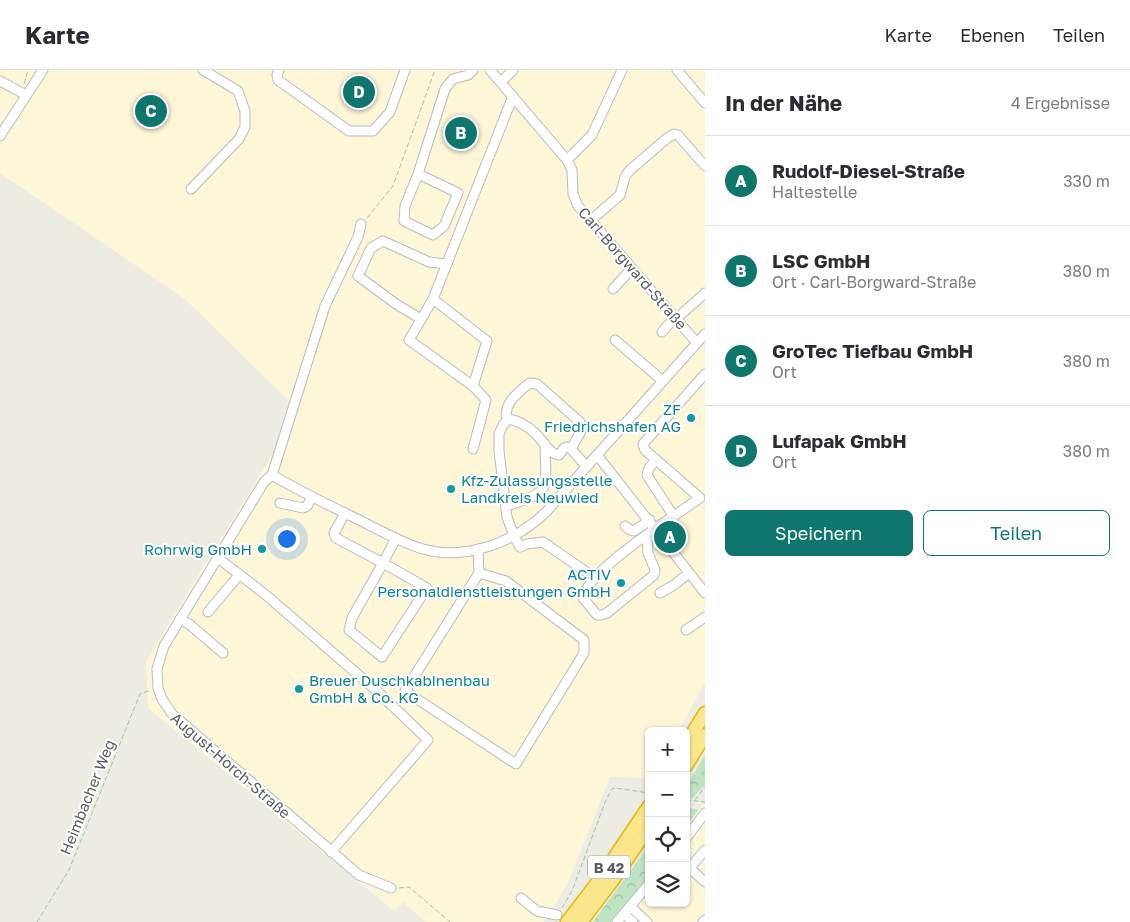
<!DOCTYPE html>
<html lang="de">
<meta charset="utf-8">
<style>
:root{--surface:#fff;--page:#f2f2f3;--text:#2b2b33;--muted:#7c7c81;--line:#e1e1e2;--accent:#0f766e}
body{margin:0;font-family:"Golos Text",sans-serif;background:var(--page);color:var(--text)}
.controls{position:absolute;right:15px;bottom:15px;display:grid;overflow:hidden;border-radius:8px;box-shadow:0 1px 4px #0004}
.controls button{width:45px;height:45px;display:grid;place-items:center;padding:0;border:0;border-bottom:1px solid var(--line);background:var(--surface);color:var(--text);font:25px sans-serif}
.you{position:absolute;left:286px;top:468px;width:18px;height:18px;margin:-12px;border:4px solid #fff;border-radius:50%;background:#1a73e8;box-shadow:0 0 0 8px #1a73e833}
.badge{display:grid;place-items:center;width:32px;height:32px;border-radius:50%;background:var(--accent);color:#fff;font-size:16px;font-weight:700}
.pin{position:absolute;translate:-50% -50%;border:2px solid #fff;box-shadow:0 1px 5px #0006}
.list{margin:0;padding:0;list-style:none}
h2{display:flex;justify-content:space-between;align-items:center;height:65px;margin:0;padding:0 20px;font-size:21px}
h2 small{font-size:16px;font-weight:400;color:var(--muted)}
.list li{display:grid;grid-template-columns:32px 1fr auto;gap:15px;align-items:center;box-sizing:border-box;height:90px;padding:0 20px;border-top:1px solid var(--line)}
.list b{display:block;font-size:19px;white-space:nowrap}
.list p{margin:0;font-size:16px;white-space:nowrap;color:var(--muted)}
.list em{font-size:16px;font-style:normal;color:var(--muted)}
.actions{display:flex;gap:10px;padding:15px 20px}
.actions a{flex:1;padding:11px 0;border:1px solid var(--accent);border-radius:8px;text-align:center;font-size:18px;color:var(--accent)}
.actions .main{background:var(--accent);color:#fff}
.icon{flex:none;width:28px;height:28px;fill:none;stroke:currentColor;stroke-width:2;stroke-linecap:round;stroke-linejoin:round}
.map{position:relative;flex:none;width:705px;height:852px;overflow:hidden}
header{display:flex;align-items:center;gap:30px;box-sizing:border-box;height:70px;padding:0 25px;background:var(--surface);border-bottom:1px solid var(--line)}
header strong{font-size:24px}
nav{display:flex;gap:28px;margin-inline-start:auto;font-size:18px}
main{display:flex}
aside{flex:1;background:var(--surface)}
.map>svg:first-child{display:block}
.commercial{fill:#fdf7d8}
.grass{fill:url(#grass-tufts)}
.forest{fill:url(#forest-crowns)}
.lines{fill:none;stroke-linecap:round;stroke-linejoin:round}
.minor-casing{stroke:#babbc1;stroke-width:11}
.highway-casing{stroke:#e9b506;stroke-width:15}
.path{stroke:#99c5a9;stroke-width:1;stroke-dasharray:5 2.5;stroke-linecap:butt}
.minor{stroke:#fff;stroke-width:9}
.highway{stroke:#fae78c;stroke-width:12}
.culture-dot{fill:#0f9aa8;stroke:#fff;stroke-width:2}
.labels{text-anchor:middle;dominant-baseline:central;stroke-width:4;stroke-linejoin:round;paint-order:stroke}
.shield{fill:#fff;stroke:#8c8e92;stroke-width:1}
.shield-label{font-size:14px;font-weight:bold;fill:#5b5d63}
.street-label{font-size:15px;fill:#5b5d63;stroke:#fff}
.culture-label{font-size:15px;fill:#0d838f;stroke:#fff;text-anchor:end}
</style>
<header>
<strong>Karte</strong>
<nav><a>Karte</a><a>Ebenen</a><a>Teilen</a></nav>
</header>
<main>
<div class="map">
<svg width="705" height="852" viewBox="0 0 705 852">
<defs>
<pattern id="grass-tufts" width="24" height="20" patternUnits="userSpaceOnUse" patternTransform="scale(1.25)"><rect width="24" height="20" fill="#bfe4c2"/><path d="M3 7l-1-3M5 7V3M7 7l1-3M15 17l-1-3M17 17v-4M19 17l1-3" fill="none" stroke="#9ebca1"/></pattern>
<pattern id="forest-crowns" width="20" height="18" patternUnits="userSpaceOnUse" patternTransform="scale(1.25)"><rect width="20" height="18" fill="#bfe4c2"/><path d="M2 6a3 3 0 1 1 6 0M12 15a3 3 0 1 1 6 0" fill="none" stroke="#9ebca1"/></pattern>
</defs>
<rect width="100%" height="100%" fill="#edece2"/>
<g class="commercial">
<polygon points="0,0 705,0 705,613 678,661 649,661 649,708 610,707 571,806 549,847 543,852 426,852 403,832 394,841 148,638 146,591 274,382 289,331 185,229 0,103"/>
<polygon points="705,731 705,852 611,852 649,808 649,833 686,833 686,757"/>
</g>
<g class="grass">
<polygon points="688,714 703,717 693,728 686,727 686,717"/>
<polygon points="686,737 698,740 686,757"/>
<polygon points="649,797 649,808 611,852"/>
</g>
<g class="forest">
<polygon points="705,685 705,714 703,717 688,714"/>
<polygon points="649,775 649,797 611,852 593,852"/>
</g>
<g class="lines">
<defs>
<g id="minor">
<polyline points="279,0 277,5 278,10 349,61 373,61 390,42 405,0"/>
<polyline points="490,0 567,90 572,100 573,124 578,136 697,273"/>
<polyline points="677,0 705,33"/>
<polyline points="0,11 26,25"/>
<polyline points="501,12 513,0"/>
<polyline points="0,66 43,0"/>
<polyline points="567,90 592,65 622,0"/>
<polyline points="418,104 458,123 444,156 433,165 404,151 405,136 418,104 445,19 453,9 468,5 473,0"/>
<polyline points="191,119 239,69 245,57 245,41 238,21 203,0"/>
<polyline points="590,151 620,125 625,107 629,101 666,69 674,64 678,65 705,96"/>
<polyline points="613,219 632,198"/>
<polyline points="433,229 487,271 473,316 409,270 433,229 513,26"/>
<polyline points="421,249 396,234 358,206 371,178 383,171 429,192 447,194"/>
<polyline points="676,249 705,223"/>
<polyline points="662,262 675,247"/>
<polyline points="615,270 663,311"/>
<path d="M507 350C503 335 516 324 527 315L530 313 537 314 580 352 581 361 571 379"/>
<polyline points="473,379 486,330 473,316"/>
<polyline points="597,385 705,523"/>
<polyline points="656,390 649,398 647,405 674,447"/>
<polyline points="272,405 264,412 164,576 157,599 158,618 162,629 172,644 359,805 391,818"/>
<path d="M272 405C298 420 326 434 353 447 376 458 399 472 423 479 466 491 515 472 546 442L705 264"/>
<polyline points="272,405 325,236 358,167 361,154"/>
<polyline points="280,433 303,438 307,436 312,427"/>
<path d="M506 436C555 421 545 419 545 374"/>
<polyline points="345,443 334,463 336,468 383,493 352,548 349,560 382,587 427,518 383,493 396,468"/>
<polyline points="625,456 630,460 634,461 650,450"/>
<path d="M647 466 648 483 655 500 654 505 607 543 601 545H597L583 528C586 501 676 445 700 428L645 380 643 374 705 304"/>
<polyline points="478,479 479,503 405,621 516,694 584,583 584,570 506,511 479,503"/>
<polyline points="218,488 266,525 377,621 428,670 331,782"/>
<path d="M585 501 543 472 527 474 520 477 514 466 507 447 499 381V364L503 355 509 349C519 351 529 357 536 364 543 371 549 384 559 385L564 378 567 377 571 379 587 397"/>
<polyline points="660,523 674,515 689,503"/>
<polyline points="208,542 239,505"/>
<polyline points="180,549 189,554 223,583"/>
<polyline points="686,560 705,547"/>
<polyline points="686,768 705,743"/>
<polyline points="686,795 705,812"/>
<polyline points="690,798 705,780"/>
<polyline points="521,828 537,841 557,845"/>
<polyline points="630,836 647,852"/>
<polyline points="624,844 633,852"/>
<polyline points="617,852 649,814"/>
<polyline points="703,852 705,850"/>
</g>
<g id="highway">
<polyline points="686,674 705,643"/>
<polyline points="686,696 705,665"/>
<polyline points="567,852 597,813 649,736"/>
<polyline points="581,852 613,810 649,757"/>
</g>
</defs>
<use href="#minor" class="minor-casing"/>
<use href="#highway" class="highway-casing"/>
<g class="path">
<polyline points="24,14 28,0"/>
<polyline points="367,148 393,116 435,0"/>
<polyline points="686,730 705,732"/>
<polyline points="695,730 705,717"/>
<polyline points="399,818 409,817 450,852"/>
<polyline points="562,838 572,821 606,730 612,719 615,718 649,723"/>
<polyline points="37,852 69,800 140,624 151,620"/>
</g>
<use href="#minor" class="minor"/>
<use href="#highway" class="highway"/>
</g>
<g class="culture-dot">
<circle cx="691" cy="348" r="5"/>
<circle cx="451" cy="419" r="5"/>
<circle cx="262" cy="479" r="5"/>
<circle cx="621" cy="513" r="5"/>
<circle cx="299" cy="619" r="5"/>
</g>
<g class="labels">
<rect class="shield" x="588" y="785.5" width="42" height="23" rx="4"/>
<g class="shield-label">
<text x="609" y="797">B 42</text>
</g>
<g class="street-label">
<text transform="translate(633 198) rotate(49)">Carl-Borgward-Straße</text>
<text transform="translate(231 695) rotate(41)">August-Horch-Straße</text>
<text transform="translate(87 727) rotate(-68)">Heimbacher Weg</text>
</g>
<g class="culture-label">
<text x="681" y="339">ZF<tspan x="681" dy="17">Friedrichshafen AG</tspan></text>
<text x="461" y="410" text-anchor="start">Kfz-Zulassungsstelle<tspan x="461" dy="17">Landkreis Neuwied</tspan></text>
<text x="252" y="479">Rohrwig GmbH</text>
<text x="611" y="504">ACTIV<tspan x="611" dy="17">Personaldienstleistungen GmbH</tspan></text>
<text x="309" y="610" text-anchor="start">Breuer Duschkabinenbau<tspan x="309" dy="17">GmbH &amp; Co. KG</tspan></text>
</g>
</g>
</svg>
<div class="controls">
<button>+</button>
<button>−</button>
<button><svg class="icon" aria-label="locate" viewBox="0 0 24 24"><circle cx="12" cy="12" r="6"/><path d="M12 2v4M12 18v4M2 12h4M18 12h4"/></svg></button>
<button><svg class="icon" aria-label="layers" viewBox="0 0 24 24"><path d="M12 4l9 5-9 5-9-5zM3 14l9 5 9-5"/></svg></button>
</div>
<div class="you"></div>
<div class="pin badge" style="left:670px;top:467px">A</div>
<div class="pin badge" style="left:461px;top:63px">B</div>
<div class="pin badge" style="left:151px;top:41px">C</div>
<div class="pin badge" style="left:359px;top:22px">D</div>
</div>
<aside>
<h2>In der Nähe<small>4 Ergebnisse</small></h2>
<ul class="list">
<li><span class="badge">A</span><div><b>Rudolf-Diesel-Straße</b><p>Haltestelle</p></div><em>330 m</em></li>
<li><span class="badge">B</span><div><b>LSC GmbH</b><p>Ort · Carl-Borgward-Straße</p></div><em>380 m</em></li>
<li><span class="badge">C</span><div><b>GroTec Tiefbau GmbH</b><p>Ort</p></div><em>380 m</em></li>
<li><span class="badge">D</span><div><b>Lufapak GmbH</b><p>Ort</p></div><em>380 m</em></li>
</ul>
<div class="actions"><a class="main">Speichern</a><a>Teilen</a></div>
</aside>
</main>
